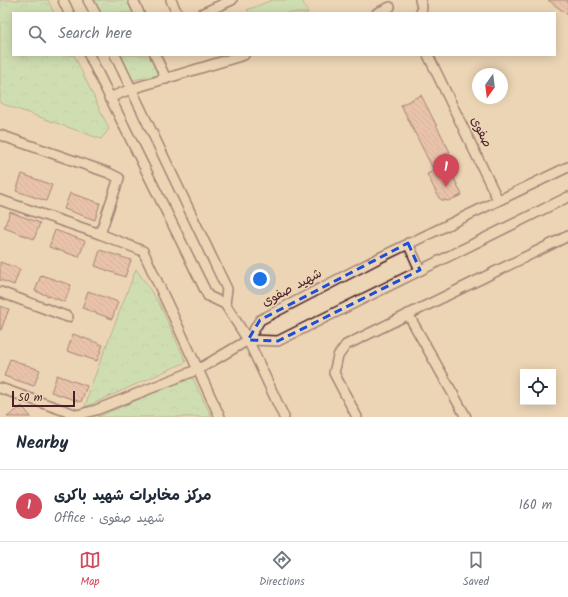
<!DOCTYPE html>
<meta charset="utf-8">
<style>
:root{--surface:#fff;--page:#f6f6f7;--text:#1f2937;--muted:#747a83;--line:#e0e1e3;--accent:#d1495b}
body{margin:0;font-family:Kalam,"Playpen Sans Arabic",sans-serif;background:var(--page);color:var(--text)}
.controls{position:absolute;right:12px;bottom:12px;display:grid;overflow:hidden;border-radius:0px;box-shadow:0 2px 10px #0003}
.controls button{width:36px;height:36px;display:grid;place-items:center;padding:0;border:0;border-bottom:1px solid var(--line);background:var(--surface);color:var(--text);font:20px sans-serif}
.compass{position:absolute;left:472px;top:68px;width:36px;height:36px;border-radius:50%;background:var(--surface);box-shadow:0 2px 10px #0003;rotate:194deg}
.scale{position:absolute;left:12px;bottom:10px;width:63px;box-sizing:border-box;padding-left:4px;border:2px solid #4a1f2b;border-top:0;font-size:11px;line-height:14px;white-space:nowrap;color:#4a1f2b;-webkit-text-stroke:3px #ecd6b5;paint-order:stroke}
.you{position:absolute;left:260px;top:279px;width:14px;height:14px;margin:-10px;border:3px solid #fff;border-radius:50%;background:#1a73e8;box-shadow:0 0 0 6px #1a73e833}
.badge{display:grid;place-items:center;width:26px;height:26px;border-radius:50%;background:var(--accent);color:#fff;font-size:13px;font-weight:700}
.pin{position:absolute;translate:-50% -33px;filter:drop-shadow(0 1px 2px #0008)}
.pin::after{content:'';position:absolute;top:21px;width:14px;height:12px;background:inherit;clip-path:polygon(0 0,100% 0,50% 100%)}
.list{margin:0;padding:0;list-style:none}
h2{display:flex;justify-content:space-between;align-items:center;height:52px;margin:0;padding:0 16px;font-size:17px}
h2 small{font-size:13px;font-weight:400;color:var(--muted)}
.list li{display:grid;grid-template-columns:26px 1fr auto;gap:12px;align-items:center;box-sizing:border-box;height:72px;padding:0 16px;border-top:1px solid var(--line)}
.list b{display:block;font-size:15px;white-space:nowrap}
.list p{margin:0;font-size:13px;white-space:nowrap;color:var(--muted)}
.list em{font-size:13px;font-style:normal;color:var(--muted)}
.icon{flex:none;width:22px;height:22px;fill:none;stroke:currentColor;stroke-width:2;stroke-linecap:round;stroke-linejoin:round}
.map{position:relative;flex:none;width:568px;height:417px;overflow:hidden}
.search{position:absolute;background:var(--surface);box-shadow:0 2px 10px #0003;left:12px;right:12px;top:12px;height:44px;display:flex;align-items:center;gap:10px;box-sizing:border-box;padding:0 14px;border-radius:0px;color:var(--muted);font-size:15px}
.sheet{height:124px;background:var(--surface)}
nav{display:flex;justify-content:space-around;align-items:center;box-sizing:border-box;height:56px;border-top:1px solid var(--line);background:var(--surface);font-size:11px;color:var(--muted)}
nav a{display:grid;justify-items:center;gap:2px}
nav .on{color:var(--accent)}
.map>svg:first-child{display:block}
.forest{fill:url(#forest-crowns);stroke:#7b846c}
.garden{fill:#ace9ae;stroke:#7b846c}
.building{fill:url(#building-back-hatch);stroke:#4a1f2b}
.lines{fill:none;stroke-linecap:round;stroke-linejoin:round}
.minor-casing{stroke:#4a1f2b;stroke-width:12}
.minor{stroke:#ecd6b5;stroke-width:9}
.marked{fill:none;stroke:#1d4ed8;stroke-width:3;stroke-dasharray:8 5;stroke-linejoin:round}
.labels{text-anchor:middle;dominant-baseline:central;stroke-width:3;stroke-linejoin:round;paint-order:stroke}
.street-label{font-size:13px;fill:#4a1f2b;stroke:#ecd6b5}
</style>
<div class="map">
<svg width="568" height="417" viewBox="0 0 568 417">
<defs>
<pattern id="forest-crowns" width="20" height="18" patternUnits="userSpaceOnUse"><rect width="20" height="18" fill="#ace9ae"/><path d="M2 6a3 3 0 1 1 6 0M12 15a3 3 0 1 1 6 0" fill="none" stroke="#96c796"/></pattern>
<pattern id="building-back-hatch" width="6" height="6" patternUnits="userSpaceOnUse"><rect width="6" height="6" fill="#e4ac9d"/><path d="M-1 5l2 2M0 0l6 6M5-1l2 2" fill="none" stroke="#bb8b80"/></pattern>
</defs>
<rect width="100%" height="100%" fill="#ecd6b5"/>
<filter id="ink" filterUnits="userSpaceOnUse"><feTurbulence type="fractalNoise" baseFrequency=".025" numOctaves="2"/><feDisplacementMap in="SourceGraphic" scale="8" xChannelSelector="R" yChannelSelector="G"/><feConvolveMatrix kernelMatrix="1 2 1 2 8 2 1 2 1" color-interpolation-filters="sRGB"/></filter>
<g filter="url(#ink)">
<g class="forest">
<polygon points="0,0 48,0 54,13 13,13 13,55 74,55 109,129 101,139 0,103"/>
<polygon points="94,0 130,0 137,13 101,13"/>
<polygon points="121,55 151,55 160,75 133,80"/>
<polygon points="136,269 159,303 186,362 85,407 92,383"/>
<polygon points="192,377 212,417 97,417"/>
</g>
<polygon class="garden" points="272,0 302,0 308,13 249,13 247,10"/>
<g class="building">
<polygon points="548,0 568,0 568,15"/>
<polygon points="421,95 450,152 439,157 452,179 454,178 462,195 448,201 442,200 439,198 427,174 434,171 401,105"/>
<polygon points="22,174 52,185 46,201 16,191"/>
<polygon points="70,193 100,203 95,220 64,209"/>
<polygon points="10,212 40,223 34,239 4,228"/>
<polygon points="55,230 85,241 79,257 49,247"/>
<polygon points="100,250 131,260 125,277 95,266"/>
<polygon points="0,262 20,269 14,285 0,280"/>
<polygon points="41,275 71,285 65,302 35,291"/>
<polygon points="88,291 118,302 112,319 82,308"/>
<polygon points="0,306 9,309 1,330 0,330"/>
<polygon points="73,334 103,345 97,361 67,351"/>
<polygon points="10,359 40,370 34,386 4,376"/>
<polygon points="57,375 87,386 81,402 51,392"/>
<polygon points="22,406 31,417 7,417"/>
</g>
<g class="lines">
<defs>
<g id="minor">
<polyline points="63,0 69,13"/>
<polyline points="88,0 95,13"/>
<polyline points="133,0 139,13"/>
<polyline points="171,0 177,13"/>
<polyline points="420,0 422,7 421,13"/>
<polyline points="203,13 232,0"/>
<polyline points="377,13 390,7"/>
<polyline points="89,55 208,296 225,304 248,340 284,417"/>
<polyline points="115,55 227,289 225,304"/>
<polyline points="155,55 166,79"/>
<polyline points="428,55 498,200"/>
<polyline points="109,98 131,89 244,55"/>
<polyline points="0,135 109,173 119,178 100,234"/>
<polyline points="0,200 100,234 143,251 220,417"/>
<polyline points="408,243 420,270"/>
<polyline points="0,292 68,317"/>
<polyline points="408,314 466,417"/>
<polyline points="248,340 278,341 568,197"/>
<polyline points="0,388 77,415 96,410 199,369 248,340 260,320 377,259 568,167"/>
<polyline points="357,417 334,373 338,356 346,345 568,236"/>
</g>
</defs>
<use href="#minor" class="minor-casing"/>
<use href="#minor" class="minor"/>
</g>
</g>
<path d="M0 0H568V417H0ZM408 243 420 270 278 341 248 340 260 320Z" fill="#ecd6b5" fill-opacity=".55" fill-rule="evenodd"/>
<path class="marked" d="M408 243 420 270 278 341 248 340 260 320Z"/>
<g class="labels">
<g class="street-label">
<text transform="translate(481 132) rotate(64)">صفوی</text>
<text transform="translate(292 288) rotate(-28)">شهید صفوی</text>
</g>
</g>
</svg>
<div class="controls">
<button><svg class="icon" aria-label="locate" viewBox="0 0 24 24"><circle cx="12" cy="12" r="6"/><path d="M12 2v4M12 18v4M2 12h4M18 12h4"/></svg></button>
</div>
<svg class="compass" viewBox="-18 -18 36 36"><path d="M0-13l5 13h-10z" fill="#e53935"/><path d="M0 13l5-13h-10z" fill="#747a83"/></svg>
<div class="scale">50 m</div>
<div class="you"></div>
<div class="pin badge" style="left:446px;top:187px">1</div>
<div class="search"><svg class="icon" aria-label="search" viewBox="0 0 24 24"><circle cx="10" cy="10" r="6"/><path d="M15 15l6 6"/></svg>Search here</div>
</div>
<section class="sheet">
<h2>Nearby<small></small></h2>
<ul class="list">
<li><span class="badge">1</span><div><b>مرکز مخابرات شهید باکری</b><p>Office · شهید صفوی</p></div><em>160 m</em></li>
</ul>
</section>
<nav>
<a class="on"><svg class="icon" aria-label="map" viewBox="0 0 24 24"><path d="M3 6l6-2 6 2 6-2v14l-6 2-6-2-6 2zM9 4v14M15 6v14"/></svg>Map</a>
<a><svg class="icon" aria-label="directions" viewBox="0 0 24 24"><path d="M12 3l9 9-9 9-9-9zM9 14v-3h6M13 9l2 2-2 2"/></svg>Directions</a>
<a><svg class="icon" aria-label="saved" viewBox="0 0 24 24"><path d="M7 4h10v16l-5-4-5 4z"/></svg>Saved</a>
</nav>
